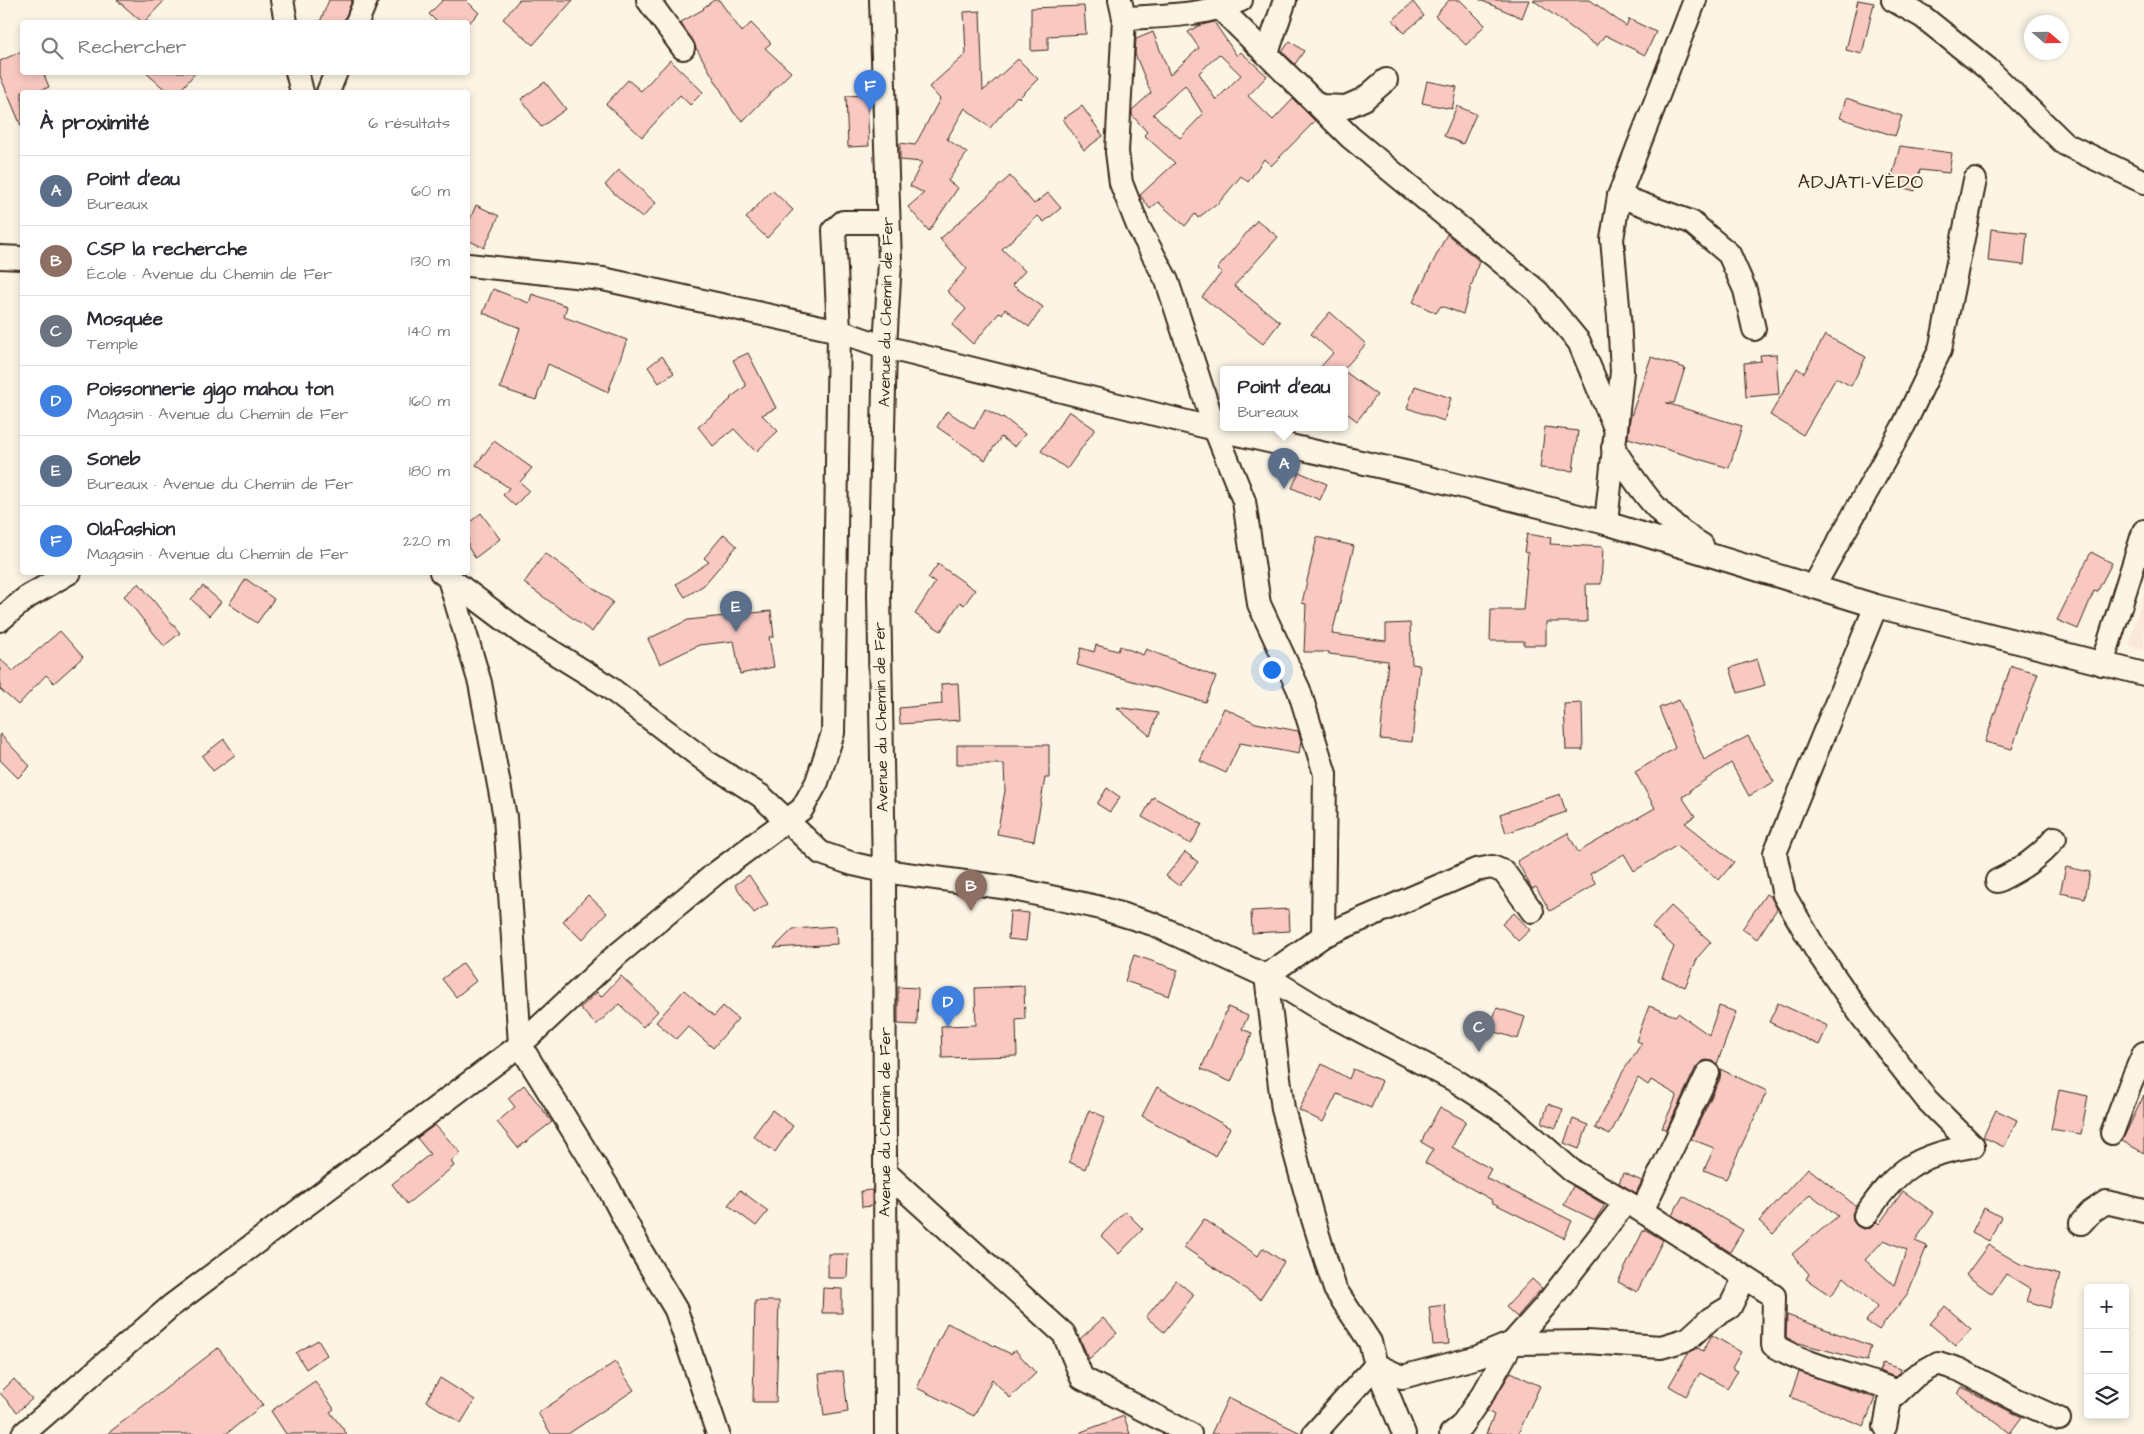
<!DOCTYPE html>
<html lang="fr">
<meta charset="utf-8">
<style>
:root{--surface:#fff;--page:#f2f2f3;--text:#2b2b33;--muted:#7c7c81;--line:#e1e1e2;--accent:#c8321e}
body{margin:0;font-family:"Architects Daughter",sans-serif;background:var(--page);color:var(--text)}
.controls{position:absolute;right:15px;bottom:15px;display:grid;overflow:hidden;border-radius:5px;box-shadow:0 2px 8px #0003}
.controls button{width:45px;height:45px;display:grid;place-items:center;padding:0;border:0;border-bottom:1px solid var(--line);background:var(--surface);color:var(--text);font:25px sans-serif}
.compass{position:absolute;left:2024px;top:15px;width:45px;height:45px;border-radius:50%;background:var(--surface);box-shadow:0 2px 8px #0003;rotate:110deg}
.you{position:absolute;left:1271px;top:669px;width:18px;height:18px;margin:-12px;border:4px solid #fff;border-radius:50%;background:#1a73e8;box-shadow:0 0 0 8px #1a73e833}
.badge{display:grid;place-items:center;width:32px;height:32px;border-radius:50%;background:var(--accent);color:#fff;font-size:16px;font-weight:700}
.pin{position:absolute;translate:-50% -41px;filter:drop-shadow(0 1px 2px #0008)}
.pin::after{content:'';position:absolute;top:26px;width:18px;height:15px;background:inherit;clip-path:polygon(0 0,100% 0,50% 100%)}
.popup{position:absolute;left:1220px;top:366px;width:128px;height:65px;box-sizing:border-box;display:grid;place-content:center;border-radius:5px;background:var(--surface);filter:drop-shadow(0 1px 4px #0005);font-size:16px;white-space:nowrap;color:var(--muted)}
.popup b{font-size:19px;color:var(--text)}
.popup::after{content:'';position:absolute;left:50%;top:100%;margin-left:-10px;border:10px solid transparent;border-top-color:var(--surface)}
.list{margin:0;padding:0;list-style:none}
h2{display:flex;justify-content:space-between;align-items:center;height:65px;margin:0;padding:0 20px;font-size:21px}
h2 small{font-size:16px;font-weight:400;color:var(--muted)}
.list li{display:grid;grid-template-columns:32px 1fr auto;gap:15px;align-items:center;box-sizing:border-box;height:70px;padding:0 20px;border-top:1px solid var(--line)}
.list b{display:block;font-size:19px;white-space:nowrap}
.list p{margin:0;font-size:16px;white-space:nowrap;color:var(--muted)}
.list em{font-size:16px;font-style:normal;color:var(--muted)}
.icon{flex:none;width:28px;height:28px;fill:none;stroke:currentColor;stroke-width:2;stroke-linecap:round;stroke-linejoin:round}
.map{position:relative;flex:none;width:2144px;height:1434px;overflow:hidden}
.search{position:absolute;background:var(--surface);box-shadow:0 2px 8px #0003;left:20px;top:20px;width:450px;height:55px;display:flex;align-items:center;gap:12px;box-sizing:border-box;padding:0 18px;border-radius:5px;color:var(--muted);font-size:19px}
.panel{position:absolute;background:var(--surface);box-shadow:0 2px 8px #0003;left:20px;top:90px;width:450px;height:485px;border-radius:5px}
.map>svg:first-child{display:block}
.built{fill:#fbe8da}
.building{fill:#f8c8c1;stroke:#3b2a1e;fill-rule:evenodd}
.lines{fill:none;stroke-linecap:round;stroke-linejoin:round}
.minor-casing{stroke:#3b2a1e;stroke-width:26}
.minor{stroke:#fcf5e5;stroke-width:22}
.labels{text-anchor:middle;dominant-baseline:central;stroke-width:4.5;stroke-linejoin:round;paint-order:stroke}
.street-label{font-size:16px;fill:#3b2a1e;stroke:#fcf5e5}
.quarter-label{font-size:19px;letter-spacing:1px;fill:#3b2a1e;stroke:#fcf5e5}
</style>
<div class="map">
<svg width="2144" height="1434" viewBox="0 0 2144 1434">
<rect width="100%" height="100%" fill="#fcf5e5"/>
<filter id="ink" filterUnits="userSpaceOnUse"><feTurbulence type="fractalNoise" baseFrequency=".02" numOctaves="2"/><feDisplacementMap in="SourceGraphic" scale="10" xChannelSelector="R" yChannelSelector="G"/><feConvolveMatrix kernelMatrix="1 2 1 2 8 2 1 2 1" color-interpolation-filters="sRGB"/></filter>
<g filter="url(#ink)">
<polygon class="built" points="2144,592 2144,650 2129,646"/>
<g class="building">
<polygon points="117,0 165,0 144,22 142,22"/>
<polygon points="329,0 352,0 344,22 320,22"/>
<polygon points="443,0 466,0 479,13 470,22 437,22 429,14"/>
<polygon points="519,0 573,0 533,45 503,19"/>
<polygon points="714,0 719,0 742,32 751,23 771,43 765,48 791,72 743,121 734,113 681,22 704,9 703,8"/>
<polygon points="1449,0 1460,0 1485,25 1466,45 1435,16"/>
<polygon points="1480,0 1529,0 1522,18"/>
<polygon points="1533,0 1590,0 1626,26 1629,19 1656,32 1645,55 1605,35 1597,46"/>
<polygon points="1858,0 1874,3 1862,54 1846,50"/>
<polygon points="1413,2 1424,16 1404,33 1393,20"/>
<polygon points="1084,6 1086,34 1048,36 1048,50 1031,51 1031,8"/>
<polygon points="980,11 983,91 1018,59 1038,79 1019,98 1017,96 990,128 965,108 947,139 967,153 948,181 958,188 929,231 908,207 924,193 910,186 922,162 900,160 900,143 915,145 940,99 929,87 966,54 964,12"/>
<path d="M1214 22 1237 56 1241 52 1267 76 1248 96 1273 120 1293 99 1315 121 1271 166 1264 159 1248 182 1241 176 1217 205 1216 204 1198 218 1195 214 1185 226 1158 202 1150 209 1140 195 1175 163 1144 135 1147 132 1132 115V110L1151 93 1135 54 1136 39 1153 32 1170 75 1199 48 1188 32 1198 26ZM1219 54 1241 75 1216 100 1199 73ZM1185 85 1203 114 1180 138 1153 114Z"/>
<polygon points="1290,41 1304,51 1295,64 1282,52"/>
<polygon points="22,51 22,72 43,72 49,87 37,92 22,92 22,128 0,76 0,61"/>
<polygon points="670,60 703,92 690,105 680,95 642,137 606,104 628,80 641,91"/>
<polygon points="145,72 196,72 179,92 168,92"/>
<polygon points="1427,81 1457,87 1452,109 1422,103"/>
<polygon points="545,82 566,109 541,127 521,99"/>
<polygon points="867,95 869,146 848,147 846,96"/>
<polygon points="1846,98 1902,116 1895,136 1840,118"/>
<polygon points="1082,106 1103,136 1084,150 1063,119"/>
<polygon points="1457,106 1476,114 1463,144 1444,136"/>
<polygon points="1900,146 1952,153 1949,173 1920,170 1915,191 1890,184"/>
<polygon points="619,170 656,203 642,218 605,185"/>
<polygon points="1010,176 1034,204 1048,193 1061,208 1044,222 1038,216 1002,249 1025,271 1012,285 1043,307 1029,327 1005,309 1002,314 1000,312 973,344 952,325 966,309 947,291 967,269 940,239"/>
<polygon points="772,190 793,210 767,238 746,218"/>
<polygon points="476,205 499,216 484,248 468,240 468,224"/>
<polygon points="1257,220 1278,237 1234,286 1280,322 1263,344 1202,297 1222,272 1217,269"/>
<polygon points="1991,229 2027,233 2024,265 1988,261"/>
<polygon points="1447,234 1479,261 1463,314 1441,306 1436,313 1413,302"/>
<polygon points="493,289 529,303 532,294 567,306 564,317 627,340 608,392 548,364 536,400 500,388 520,328 483,313"/>
<polygon points="1330,312 1366,344 1343,370 1318,370 1333,353 1311,334"/>
<polygon points="1825,335 1866,357 1851,386 1836,378 1803,435 1770,415 1797,368 1804,373"/>
<polygon points="748,353 776,408 762,415 778,431 756,452 734,429 713,446 698,427 731,399 730,398 746,386 733,360"/>
<polygon points="1776,354 1779,394 1746,397 1744,363 1761,361 1760,355"/>
<polygon points="662,356 674,373 659,383 648,367"/>
<polygon points="1651,357 1685,368 1674,403 1666,403 1742,426 1729,468 1628,438 1630,419"/>
<polygon points="1344,371 1377,395 1357,421 1344,411"/>
<polygon points="1415,386 1451,398 1444,421 1407,408"/>
<polygon points="985,409 1002,418 1003,417 1025,434 1015,447 1001,437 985,460 937,427 947,411 974,429"/>
<polygon points="1069,411 1095,429 1067,469 1041,451"/>
<polygon points="1545,427 1578,431 1573,471 1540,468"/>
<polygon points="494,441 532,468 520,482 529,490 515,506 503,495 509,488 476,465"/>
<polygon points="1299,472 1327,484 1320,500 1292,488"/>
<polygon points="481,513 500,539 475,558 468,547 468,524"/>
<polygon points="724,534 737,546 704,585 685,597 676,584 709,562 704,558"/>
<polygon points="1527,534 1551,538 1550,544 1603,547 1601,584 1586,584 1587,622 1546,622 1546,645 1524,645 1524,641 1490,641 1491,610 1523,610 1528,553 1524,552"/>
<polygon points="1317,537 1354,546 1332,634 1386,641 1386,624 1410,623 1412,664 1420,665 1412,742 1380,739 1388,661 1329,654 1329,652 1304,652 1306,604 1302,603"/>
<polygon points="2091,552 2112,563 2097,592 2094,591 2078,629 2057,620"/>
<polygon points="545,553 613,602 592,632 524,583"/>
<polygon points="938,564 975,590 964,605 960,602 941,631 915,614 935,583 928,578"/>
<polygon points="246,579 274,599 257,623 229,604"/>
<polygon points="139,583 180,633 164,646 124,596"/>
<polygon points="203,586 221,602 209,616 191,599"/>
<polygon points="771,611 774,637 769,637 774,667 740,674 734,641 699,645 660,664 648,639 688,620"/>
<polygon points="60,631 83,657 54,683 46,675 18,705 0,689 0,659 13,671"/>
<polygon points="1096,645 1118,651 1120,646 1143,655 1146,649 1216,677 1205,702 1077,665 1081,648 1094,652"/>
<polygon points="1757,659 1765,685 1738,693 1730,668"/>
<polygon points="2011,666 2038,673 2012,749 1985,742"/>
<polygon points="958,683 960,720 900,724 899,708 942,704 941,684"/>
<polygon points="1679,700 1704,760 1748,736 1774,782 1749,796 1731,763 1690,790 1691,792 1682,797 1695,816 1685,823 1734,862 1719,880 1676,846 1634,871 1624,854 1590,874 1596,884 1550,911 1536,887 1532,889 1531,887 1517,861 1568,833 1578,852 1655,808 1635,772 1675,748 1659,708"/>
<polygon points="1582,703 1583,750 1566,750 1564,704"/>
<polygon points="1116,707 1158,713 1150,736"/>
<polygon points="1224,708 1256,723 1298,731 1301,741 1299,754 1240,743 1226,773 1200,761"/>
<polygon points="0,734 30,766 18,778 0,760"/>
<polygon points="224,739 235,755 213,771 202,756"/>
<polygon points="957,745 1049,745 1049,778 1045,778 1034,841 997,834 1005,791 1004,764 957,764"/>
<polygon points="1107,788 1120,797 1110,812 1097,804"/>
<polygon points="1560,794 1566,812 1506,833 1500,814"/>
<polygon points="1153,797 1202,824 1191,844 1142,817"/>
<polygon points="1185,852 1198,862 1179,886 1166,876"/>
<polygon points="2066,867 2090,872 2085,898 2060,893"/>
<polygon points="749,875 768,904 754,913 735,885"/>
<polygon points="1766,894 1771,897 1777,909 1757,939 1742,929"/>
<polygon points="588,895 607,913 582,940 563,921"/>
<polygon points="1671,906 1711,942 1698,957 1685,987 1662,977 1674,947 1652,927"/>
<polygon points="1289,909 1290,931 1252,933 1251,911"/>
<polygon points="1010,911 1029,913 1026,941 1008,939"/>
<polygon points="1514,913 1530,930 1518,941 1502,924"/>
<polygon points="836,926 837,944 774,948 793,929"/>
<polygon points="1134,955 1178,970 1169,996 1125,981"/>
<polygon points="463,963 476,981 456,997 442,979"/>
<polygon points="621,976 658,1011 643,1027 619,1004 596,1025 580,1008 597,992 601,997"/>
<polygon points="1024,986 1025,1019 1016,1020 1017,1056 942,1058 941,1026 976,1025 975,988"/>
<polygon points="898,987 918,988 917,1025 898,1024"/>
<polygon points="684,990 714,1016 723,1006 738,1019 713,1048 688,1026 676,1039 656,1022"/>
<polygon points="1778,1003 1828,1026 1819,1045 1769,1022"/>
<polygon points="1649,1006 1675,1016 1678,1013 1709,1035 1719,1006 1736,1012 1717,1064 1713,1061 1706,1060 1701,1062 1696,1067 1667,1129 1662,1128 1677,1095 1651,1080 1648,1085 1638,1078 1610,1135 1595,1128 1622,1073 1642,1043 1636,1041"/>
<polygon points="1228,1007 1248,1016 1242,1029 1252,1033 1231,1082 1201,1069"/>
<polygon points="1497,1008 1525,1017 1518,1039 1489,1030"/>
<polygon points="1322,1064 1349,1079 1353,1069 1382,1081 1371,1108 1337,1094 1323,1122 1299,1110"/>
<polygon points="1720,1069 1767,1091 1726,1179 1704,1170 1714,1148 1691,1139 1720,1079"/>
<polygon points="524,1085 552,1122 518,1148 497,1122 515,1107 508,1098"/>
<polygon points="1157,1087 1230,1128 1215,1156 1142,1116"/>
<polygon points="2059,1090 2088,1096 2081,1134 2051,1129"/>
<polygon points="2144,1095 2144,1153 2122,1141"/>
<polygon points="1548,1104 1563,1109 1556,1128 1542,1123"/>
<polygon points="1440,1107 1466,1121 1452,1147 1491,1169 1486,1178 1572,1221 1564,1238 1491,1202 1492,1200 1425,1163 1433,1149 1421,1142"/>
<polygon points="772,1110 793,1126 775,1152 753,1136"/>
<polygon points="1089,1110 1105,1117 1085,1169 1069,1162"/>
<polygon points="1996,1110 2017,1120 2004,1147 1983,1137"/>
<polygon points="1573,1119 1588,1125 1579,1149 1564,1143"/>
<polygon points="435,1125 461,1153 451,1161 454,1166 407,1204 392,1184 430,1154 417,1138"/>
<path d="M1808 1168 1856 1206 1852 1214 1853 1221 1857 1226 1863 1229 1871 1228 1877 1222 1879 1224 1903 1191 1934 1213 1915 1241 1927 1246 1908 1293 1879 1330 1866 1321 1877 1307 1844 1277 1831 1296 1806 1279 1809 1274 1792 1254 1838 1216 1810 1194 1773 1234 1759 1221ZM1884 1240 1907 1250 1894 1285 1865 1260Z"/>
<polygon points="1623,1173 1642,1181 1636,1193 1619,1183"/>
<polygon points="1573,1186 1605,1205 1595,1220 1564,1205"/>
<polygon points="740,1190 768,1211 756,1226 728,1205"/>
<polygon points="872,1190 872,1206 862,1207 861,1191"/>
<polygon points="1683,1196 1743,1230 1730,1252 1672,1215"/>
<polygon points="1984,1208 2001,1217 1989,1241 1972,1232"/>
<polygon points="1125,1211 1143,1229 1119,1254 1101,1236"/>
<polygon points="1204,1219 1258,1256 1263,1248 1284,1262 1260,1299 1184,1247"/>
<polygon points="1644,1229 1663,1240 1637,1292 1618,1282"/>
<polygon points="1988,1245 2020,1264 2060,1275 2050,1308 2027,1301 2031,1289 2006,1274 1992,1294 1966,1275"/>
<polygon points="828,1254 848,1254 847,1278 828,1278"/>
<polygon points="1532,1279 1542,1288 1517,1317 1506,1307"/>
<polygon points="1176,1280 1194,1295 1164,1332 1146,1317"/>
<polygon points="823,1288 842,1289 842,1313 822,1313"/>
<polygon points="755,1301 779,1301 776,1402 753,1402"/>
<polygon points="1445,1305 1449,1344 1433,1345 1429,1307"/>
<polygon points="1945,1306 1971,1329 1956,1346 1930,1324"/>
<polygon points="1787,1315 1871,1346 1867,1361 1795,1342 1786,1337"/>
<polygon points="1103,1318 1117,1333 1089,1359 1080,1339"/>
<polygon points="947,1323 1011,1354 1015,1350 1036,1373 1010,1398 992,1379 974,1416 917,1388"/>
<polygon points="1712,1335 1741,1352 1732,1368 1738,1371 1727,1388 1700,1373 1686,1396 1669,1386 1688,1353 1698,1348 1703,1351"/>
<polygon points="318,1340 327,1355 306,1369 296,1353"/>
<polygon points="218,1348 263,1405 226,1434 107,1434"/>
<polygon points="615,1362 634,1390 568,1434 551,1434 538,1413"/>
<polygon points="1883,1363 1900,1369 1899,1373 1895,1377 1879,1371"/>
<polygon points="843,1371 848,1412 824,1416 819,1374"/>
<polygon points="1511,1372 1540,1386 1518,1434 1486,1434 1494,1415 1487,1411"/>
<polygon points="1799,1372 1875,1398 1864,1426 1790,1397"/>
<polygon points="440,1378 475,1400 461,1423 426,1401"/>
<polygon points="14,1379 32,1399 17,1412 0,1393"/>
<polygon points="315,1381 334,1409 330,1412 347,1434 286,1434 271,1411"/>
<polygon points="1962,1387 2009,1411 2022,1417 2010,1433 1958,1394"/>
<polygon points="1228,1398 1301,1433 1301,1434 1211,1434"/>
<polygon points="1124,1416 1130,1434 1081,1434 1081,1432"/>
</g>
<g class="lines">
<defs>
<g id="minor">
<polyline points="282,0 286,22"/>
<polyline points="648,0 683,48"/>
<polyline points="881,0 890,262 885,347 879,593 884,871 886,1434"/>
<polyline points="1120,0 1124,18 1117,152 1121,183 1138,226 1167,281 1215,429 1244,501 1259,604 1299,690 1325,774 1323,936"/>
<polyline points="1893,0 1923,17 1988,69 2065,144 2144,182"/>
<polyline points="1221,9 1350,137 1538,292 1579,342 1615,428"/>
<path d="M1124 18C1165 16 1203 16 1241 0"/>
<polyline points="357,22 366,0"/>
<polyline points="1267,53 1285,0"/>
<polyline points="297,72 302,92"/>
<polyline points="328,92 336,72"/>
<polyline points="1320,106 1346,107 1364,99 1386,80"/>
<polyline points="1619,196 1691,222 1729,254 1745,290 1754,329"/>
<polyline points="0,257 22,258"/>
<polyline points="468,265 603,279 839,331 885,347 1215,429 1409,473 1606,523 1876,606 2144,674"/>
<path d="M1613 448C1638 486 1661 522 1702 545"/>
<polyline points="1606,523 1622,372 1619,317 1612,239 1619,196 1695,0"/>
<path d="M441 572 522 633 606 685 707 762 761 796 821 853 853 864 884 871 1009 888 1097 907 1153 924 1266 976 1325 1012 1456 1081 1507 1114 1571 1170 1642 1211 1774 1296 1773 1345C1811 1368 1857 1375 1898 1392"/>
<polyline points="447,572 480,683 505,817 520,1045 609,1189 641,1251 676,1310 718,1434"/>
<polyline points="1814,586 1904,425 1940,350 1975,180"/>
<polyline points="1876,606 1775,853 1784,895 1816,950 1863,1018 1927,1100 1973,1146"/>
<polyline points="0,620 26,598 70,572"/>
<polyline points="2102,664 2144,531"/>
<path d="M1997 881C2020 870 2039 858 2055 838"/>
<polyline points="2112,1133 2130,1085 2144,1053"/>
<polyline points="885,1172 1064,1334 1082,1378 1190,1434"/>
<polyline points="1642,1211 1708,1073"/>
<path d="M1865 1216C1897 1169 1916 1155 1973 1146"/>
<polyline points="2081,1223 2091,1212 2106,1202 2144,1211"/>
<polyline points="1885,1427 1890,1400 1915,1376 1938,1363 1960,1370 2015,1399 2059,1419"/>
<polyline points="23,1434 171,1306 520,1045 612,959 716,873 802,809 817,782 833,733 839,331 834,230 843,222 888,222"/>
<polyline points="1314,1434 1376,1365 1402,1377 1478,1357 1512,1343 1587,1342 1661,1347 1688,1339 1710,1319 1730,1307 1744,1279"/>
<polyline points="1404,1434 1376,1365 1370,1342 1335,1289 1313,1219 1283,1109 1266,976 1323,936 1476,870 1492,867 1504,872 1532,911"/>
<polyline points="1451,1434 1461,1426 1485,1391 1512,1343 1545,1306 1626,1202"/>
</g>
</defs>
<use href="#minor" class="minor-casing"/>
<use href="#minor" class="minor"/>
</g>
</g>
<g class="labels">
<g class="street-label">
<text transform="translate(886 312) rotate(-89)">Avenue du Chemin de Fer</text>
<text transform="translate(881 717) rotate(-91)">Avenue du Chemin de Fer</text>
<text transform="translate(885 1122) rotate(-90)">Avenue du Chemin de Fer</text>
</g>
<g class="quarter-label">
<text x="1861" y="182">ADJATI-VÈDO</text>
</g>
</g>
</svg>
<div class="controls">
<button>+</button>
<button>−</button>
<button><svg class="icon" aria-label="layers" viewBox="0 0 24 24"><path d="M12 4l9 5-9 5-9-5zM3 14l9 5 9-5"/></svg></button>
</div>
<svg class="compass" viewBox="-18 -18 36 36"><path d="M0-13l5 13h-10z" fill="#e53935"/><path d="M0 13l5-13h-10z" fill="#7c7c81"/></svg>
<div class="you"></div>
<div class="pin badge" style="left:1284px;top:489px;background:#5c6f8a">A</div>
<div class="popup"><b>Point d'eau</b>Bureaux</div>
<div class="pin badge" style="left:971px;top:911px;background:#8d6e63">B</div>
<div class="pin badge" style="left:1479px;top:1052px;background:#6b7280">C</div>
<div class="pin badge" style="left:948px;top:1027px;background:#3f7fe0">D</div>
<div class="pin badge" style="left:736px;top:632px;background:#5c6f8a">E</div>
<div class="pin badge" style="left:870px;top:111px;background:#3f7fe0">F</div>
<div class="search"><svg class="icon" aria-label="search" viewBox="0 0 24 24"><circle cx="10" cy="10" r="6"/><path d="M15 15l6 6"/></svg>Rechercher</div>
<section class="panel">
<h2>À proximité<small>6 résultats</small></h2>
<ul class="list">
<li><span class="badge" style="background:#5c6f8a">A</span><div><b>Point d'eau</b><p>Bureaux</p></div><em>60 m</em></li>
<li><span class="badge" style="background:#8d6e63">B</span><div><b>CSP la recherche</b><p>École · Avenue du Chemin de Fer</p></div><em>130 m</em></li>
<li><span class="badge" style="background:#6b7280">C</span><div><b>Mosquée</b><p>Temple</p></div><em>140 m</em></li>
<li><span class="badge" style="background:#3f7fe0">D</span><div><b>Poissonnerie gigo mahou ton</b><p>Magasin · Avenue du Chemin de Fer</p></div><em>160 m</em></li>
<li><span class="badge" style="background:#5c6f8a">E</span><div><b>Soneb</b><p>Bureaux · Avenue du Chemin de Fer</p></div><em>180 m</em></li>
<li><span class="badge" style="background:#3f7fe0">F</span><div><b>Olafashion</b><p>Magasin · Avenue du Chemin de Fer</p></div><em>220 m</em></li>
</ul>
</section>
</div>
